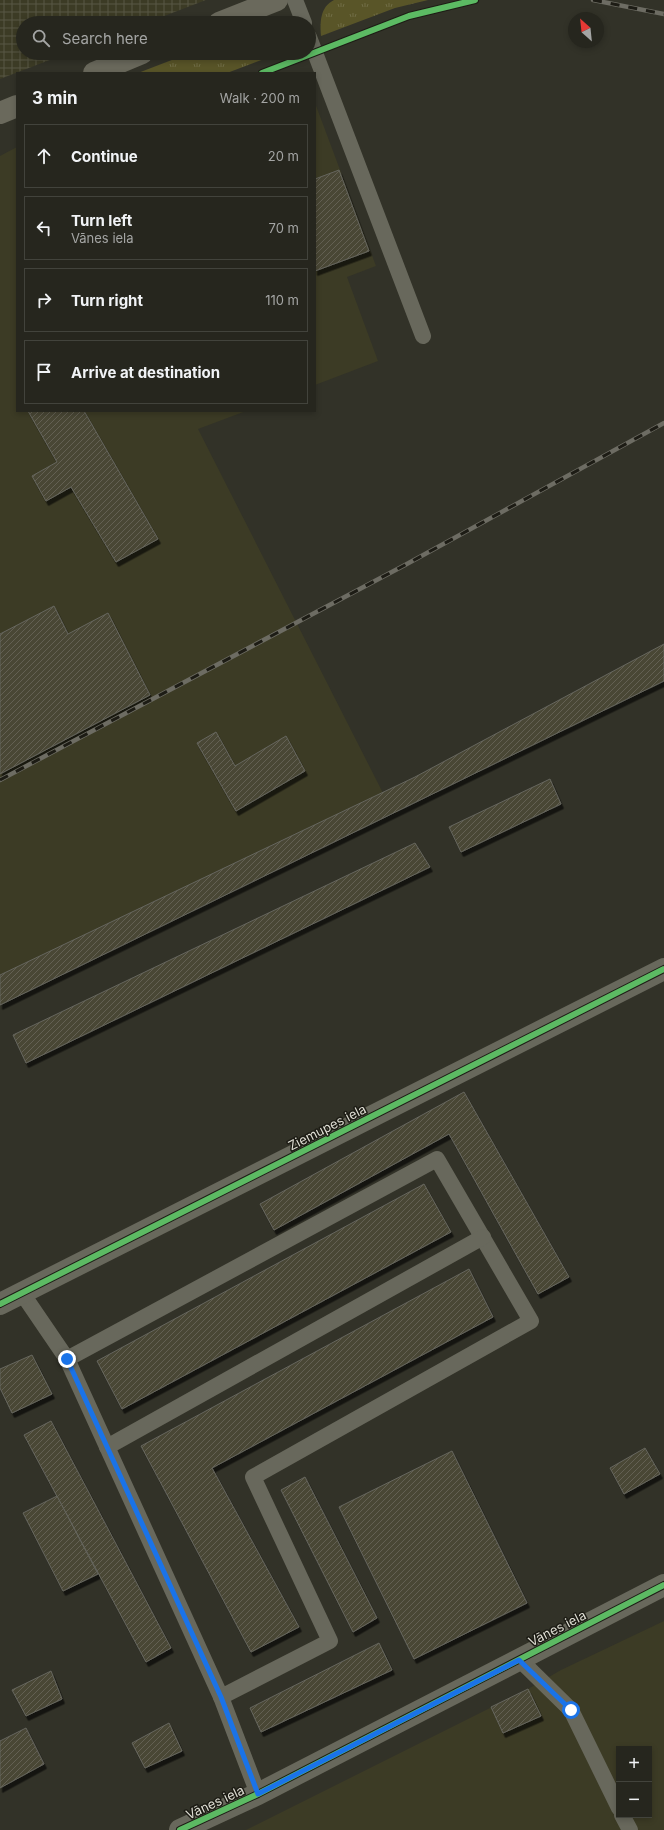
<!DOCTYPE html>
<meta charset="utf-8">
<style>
:root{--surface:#26261e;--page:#2e2e27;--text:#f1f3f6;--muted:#a4a5a4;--line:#42433c}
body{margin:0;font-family:Inter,sans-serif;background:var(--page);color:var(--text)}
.controls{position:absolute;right:12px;bottom:12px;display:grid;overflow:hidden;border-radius:0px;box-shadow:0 2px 6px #0003}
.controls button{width:36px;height:36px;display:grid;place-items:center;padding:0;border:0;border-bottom:1px solid var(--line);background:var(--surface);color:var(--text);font:20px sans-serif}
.compass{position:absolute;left:568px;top:12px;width:36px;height:36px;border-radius:50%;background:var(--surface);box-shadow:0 2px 6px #0003;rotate:333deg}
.stop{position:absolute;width:12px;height:12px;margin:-9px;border:3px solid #1a73e8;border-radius:50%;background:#fff}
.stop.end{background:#1a73e8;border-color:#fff;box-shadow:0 1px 4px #0008}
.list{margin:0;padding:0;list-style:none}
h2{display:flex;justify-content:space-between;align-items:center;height:52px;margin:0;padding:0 16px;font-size:17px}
h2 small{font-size:13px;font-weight:400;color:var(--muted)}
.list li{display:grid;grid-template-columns:26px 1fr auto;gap:12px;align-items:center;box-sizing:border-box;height:64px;margin:0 8px 8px;padding:0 8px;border:1px solid var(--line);border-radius:0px}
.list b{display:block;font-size:15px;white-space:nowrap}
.list p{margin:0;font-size:13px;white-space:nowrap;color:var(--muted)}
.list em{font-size:13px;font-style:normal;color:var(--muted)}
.icon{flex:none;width:22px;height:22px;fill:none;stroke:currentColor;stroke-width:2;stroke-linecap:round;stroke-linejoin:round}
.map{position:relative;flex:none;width:664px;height:1830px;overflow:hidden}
.search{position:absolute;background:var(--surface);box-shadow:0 2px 6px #0003;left:16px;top:16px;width:300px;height:44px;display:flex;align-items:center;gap:10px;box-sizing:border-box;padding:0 14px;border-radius:22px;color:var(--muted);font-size:15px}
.panel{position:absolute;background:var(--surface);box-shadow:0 2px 6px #0003;left:16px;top:72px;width:300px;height:340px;border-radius:0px}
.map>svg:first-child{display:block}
.built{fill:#3c3b25;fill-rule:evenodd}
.industrial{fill:url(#industrial-grid)}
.grass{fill:url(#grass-tufts)}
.building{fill:url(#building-hatch);stroke:#66665e;filter:url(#shadow)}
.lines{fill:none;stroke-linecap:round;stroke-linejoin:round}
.service{stroke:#68685c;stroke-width:16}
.minor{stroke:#68685c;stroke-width:22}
.secondary{stroke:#6a695c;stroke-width:22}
.rail-casing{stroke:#6d6c63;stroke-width:4.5}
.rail{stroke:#1d1c15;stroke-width:3;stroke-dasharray:9;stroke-linecap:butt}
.cycleway-casing{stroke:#1d1c15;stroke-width:8}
.cycleway{stroke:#5cba63;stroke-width:6}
.route{stroke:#1a73e8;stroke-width:5}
.labels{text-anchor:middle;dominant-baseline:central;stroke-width:3;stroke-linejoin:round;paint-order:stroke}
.street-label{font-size:13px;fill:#dfded4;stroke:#1d1c15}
</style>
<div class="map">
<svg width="664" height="1830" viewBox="0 0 664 1830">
<defs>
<pattern id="industrial-grid" width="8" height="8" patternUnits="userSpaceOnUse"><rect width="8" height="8" fill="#3c3b25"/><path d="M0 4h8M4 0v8" fill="none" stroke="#585744"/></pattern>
<pattern id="grass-tufts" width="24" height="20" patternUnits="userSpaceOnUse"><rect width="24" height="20" fill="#595528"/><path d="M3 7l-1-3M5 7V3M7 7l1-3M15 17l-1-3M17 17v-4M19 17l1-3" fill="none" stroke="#706d46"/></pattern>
<pattern id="building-hatch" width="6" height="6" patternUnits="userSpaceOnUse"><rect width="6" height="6" fill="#494736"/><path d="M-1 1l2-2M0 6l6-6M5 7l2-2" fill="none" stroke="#636152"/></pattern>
<filter id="shadow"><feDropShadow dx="2.5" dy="4.5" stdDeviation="0" flood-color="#0009"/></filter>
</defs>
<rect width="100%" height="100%" fill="#323228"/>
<g class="built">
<polygon points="315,103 376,266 347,277 378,361 315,385"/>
<polygon points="17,147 17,411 246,411 198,429 383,793 0,975 0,156"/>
<path d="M664 1621V1830H246L528 1689 561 1670ZM619 1749H649V1815H619Z"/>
</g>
<polygon class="industrial" points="0,0 206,0 146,23 23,23 23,53 68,53 0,79"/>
<g class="grass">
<path d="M334 0H428L395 8 321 36C320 22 320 7 334 0Z"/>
<polygon points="190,53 280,53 227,73 138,73"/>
</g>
<g class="building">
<polygon points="339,170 369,251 315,271 315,179"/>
<polygon points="28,411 84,411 158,539 116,562 71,487 46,501 32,476 57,462"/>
<polygon points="54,606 68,634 108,613 150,695 0,774 0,634"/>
<polygon points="664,644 664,681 0,1005 0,975 415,777"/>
<polygon points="216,732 235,766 286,736 305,771 236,811 197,743"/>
<polygon points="550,779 561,804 461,852 449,827"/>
<polygon points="415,843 430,867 26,1063 13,1035"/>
<polygon points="464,1092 569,1277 538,1294 449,1134 274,1230 260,1204"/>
<polygon points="424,1184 451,1232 122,1409 97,1361"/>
<polygon points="469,1269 493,1317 212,1468 299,1627 251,1652 141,1446"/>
<polygon points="32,1355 52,1394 12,1413 0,1388 0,1369"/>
<polygon points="51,1421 171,1648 146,1662 24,1435"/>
<polygon points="645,1448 660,1474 624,1494 610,1468"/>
<polygon points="452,1451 527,1603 414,1659 339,1507"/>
<polygon points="305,1477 377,1618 353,1632 281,1490"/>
<polygon points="57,1496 98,1574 63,1591 23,1513"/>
<polygon points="379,1643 392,1670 261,1732 250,1708"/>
<polygon points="51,1671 62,1699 26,1716 12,1690"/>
<polygon points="528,1689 541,1716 503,1733 491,1707"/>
<polygon points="169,1723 182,1751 145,1768 132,1743"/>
<polygon points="26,1728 44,1764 0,1788 0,1741"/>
</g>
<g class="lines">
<g class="service">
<polyline points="295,0 304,23"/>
<polyline points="309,37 423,336"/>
<polyline points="22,1293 67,1359 221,1697 258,1794"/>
<polyline points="67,1359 437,1159 531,1321 253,1477 330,1641 221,1697"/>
<polyline points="107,1447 483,1237"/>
<polyline points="519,1659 571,1710 619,1808"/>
<polyline points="622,1815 630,1830"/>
</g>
<g class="minor">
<polyline points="0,1304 664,969"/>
<polyline points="180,1830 258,1794 664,1585"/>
</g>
<g class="secondary">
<polyline points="219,23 277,0"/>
<polyline points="94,73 142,53"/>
<polyline points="0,113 17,106"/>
</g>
<defs>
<g id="rail">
<polyline points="593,0 664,14"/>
<polyline points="0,780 405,565 664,423"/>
</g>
</defs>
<use href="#rail" class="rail-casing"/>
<use href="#rail" class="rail"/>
<defs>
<g id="cycleway">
<polyline points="262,73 409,16 475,0"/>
<polyline points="0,1304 664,969"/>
<polyline points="180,1830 258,1794 664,1585"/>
</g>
</defs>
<use href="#cycleway" class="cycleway-casing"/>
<use href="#cycleway" class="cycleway"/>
</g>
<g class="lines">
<polyline class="route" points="67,1359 221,1697 258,1794 519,1660 571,1710"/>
</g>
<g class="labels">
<g class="street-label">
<text transform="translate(327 1127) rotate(-27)">Ziemupes iela</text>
<text transform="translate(557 1628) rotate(-27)">Vānes iela</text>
<text transform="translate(215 1802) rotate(-25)">Vānes iela</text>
</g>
</g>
</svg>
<div class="controls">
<button>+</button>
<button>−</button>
</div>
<svg class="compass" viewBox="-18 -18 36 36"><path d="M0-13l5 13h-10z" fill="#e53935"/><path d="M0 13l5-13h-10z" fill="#a4a5a4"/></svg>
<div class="stop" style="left:571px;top:1710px"></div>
<div class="stop end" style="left:67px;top:1359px"></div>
<div class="search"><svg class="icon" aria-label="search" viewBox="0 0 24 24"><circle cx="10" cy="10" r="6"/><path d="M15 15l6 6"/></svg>Search here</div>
<section class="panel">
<h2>3 min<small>Walk · 200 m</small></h2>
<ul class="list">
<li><svg class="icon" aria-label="ahead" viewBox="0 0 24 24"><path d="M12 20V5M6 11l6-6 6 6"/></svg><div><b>Continue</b></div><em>20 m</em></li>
<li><svg class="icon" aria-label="left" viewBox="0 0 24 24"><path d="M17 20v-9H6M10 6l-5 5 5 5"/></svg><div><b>Turn left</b><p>Vānes iela</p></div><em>70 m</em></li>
<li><svg class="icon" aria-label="right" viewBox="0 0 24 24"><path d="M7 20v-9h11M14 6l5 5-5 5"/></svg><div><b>Turn right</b></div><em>110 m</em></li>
<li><svg class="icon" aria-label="arrive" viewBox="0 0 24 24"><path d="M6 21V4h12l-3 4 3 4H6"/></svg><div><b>Arrive at destination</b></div></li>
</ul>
</section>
</div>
